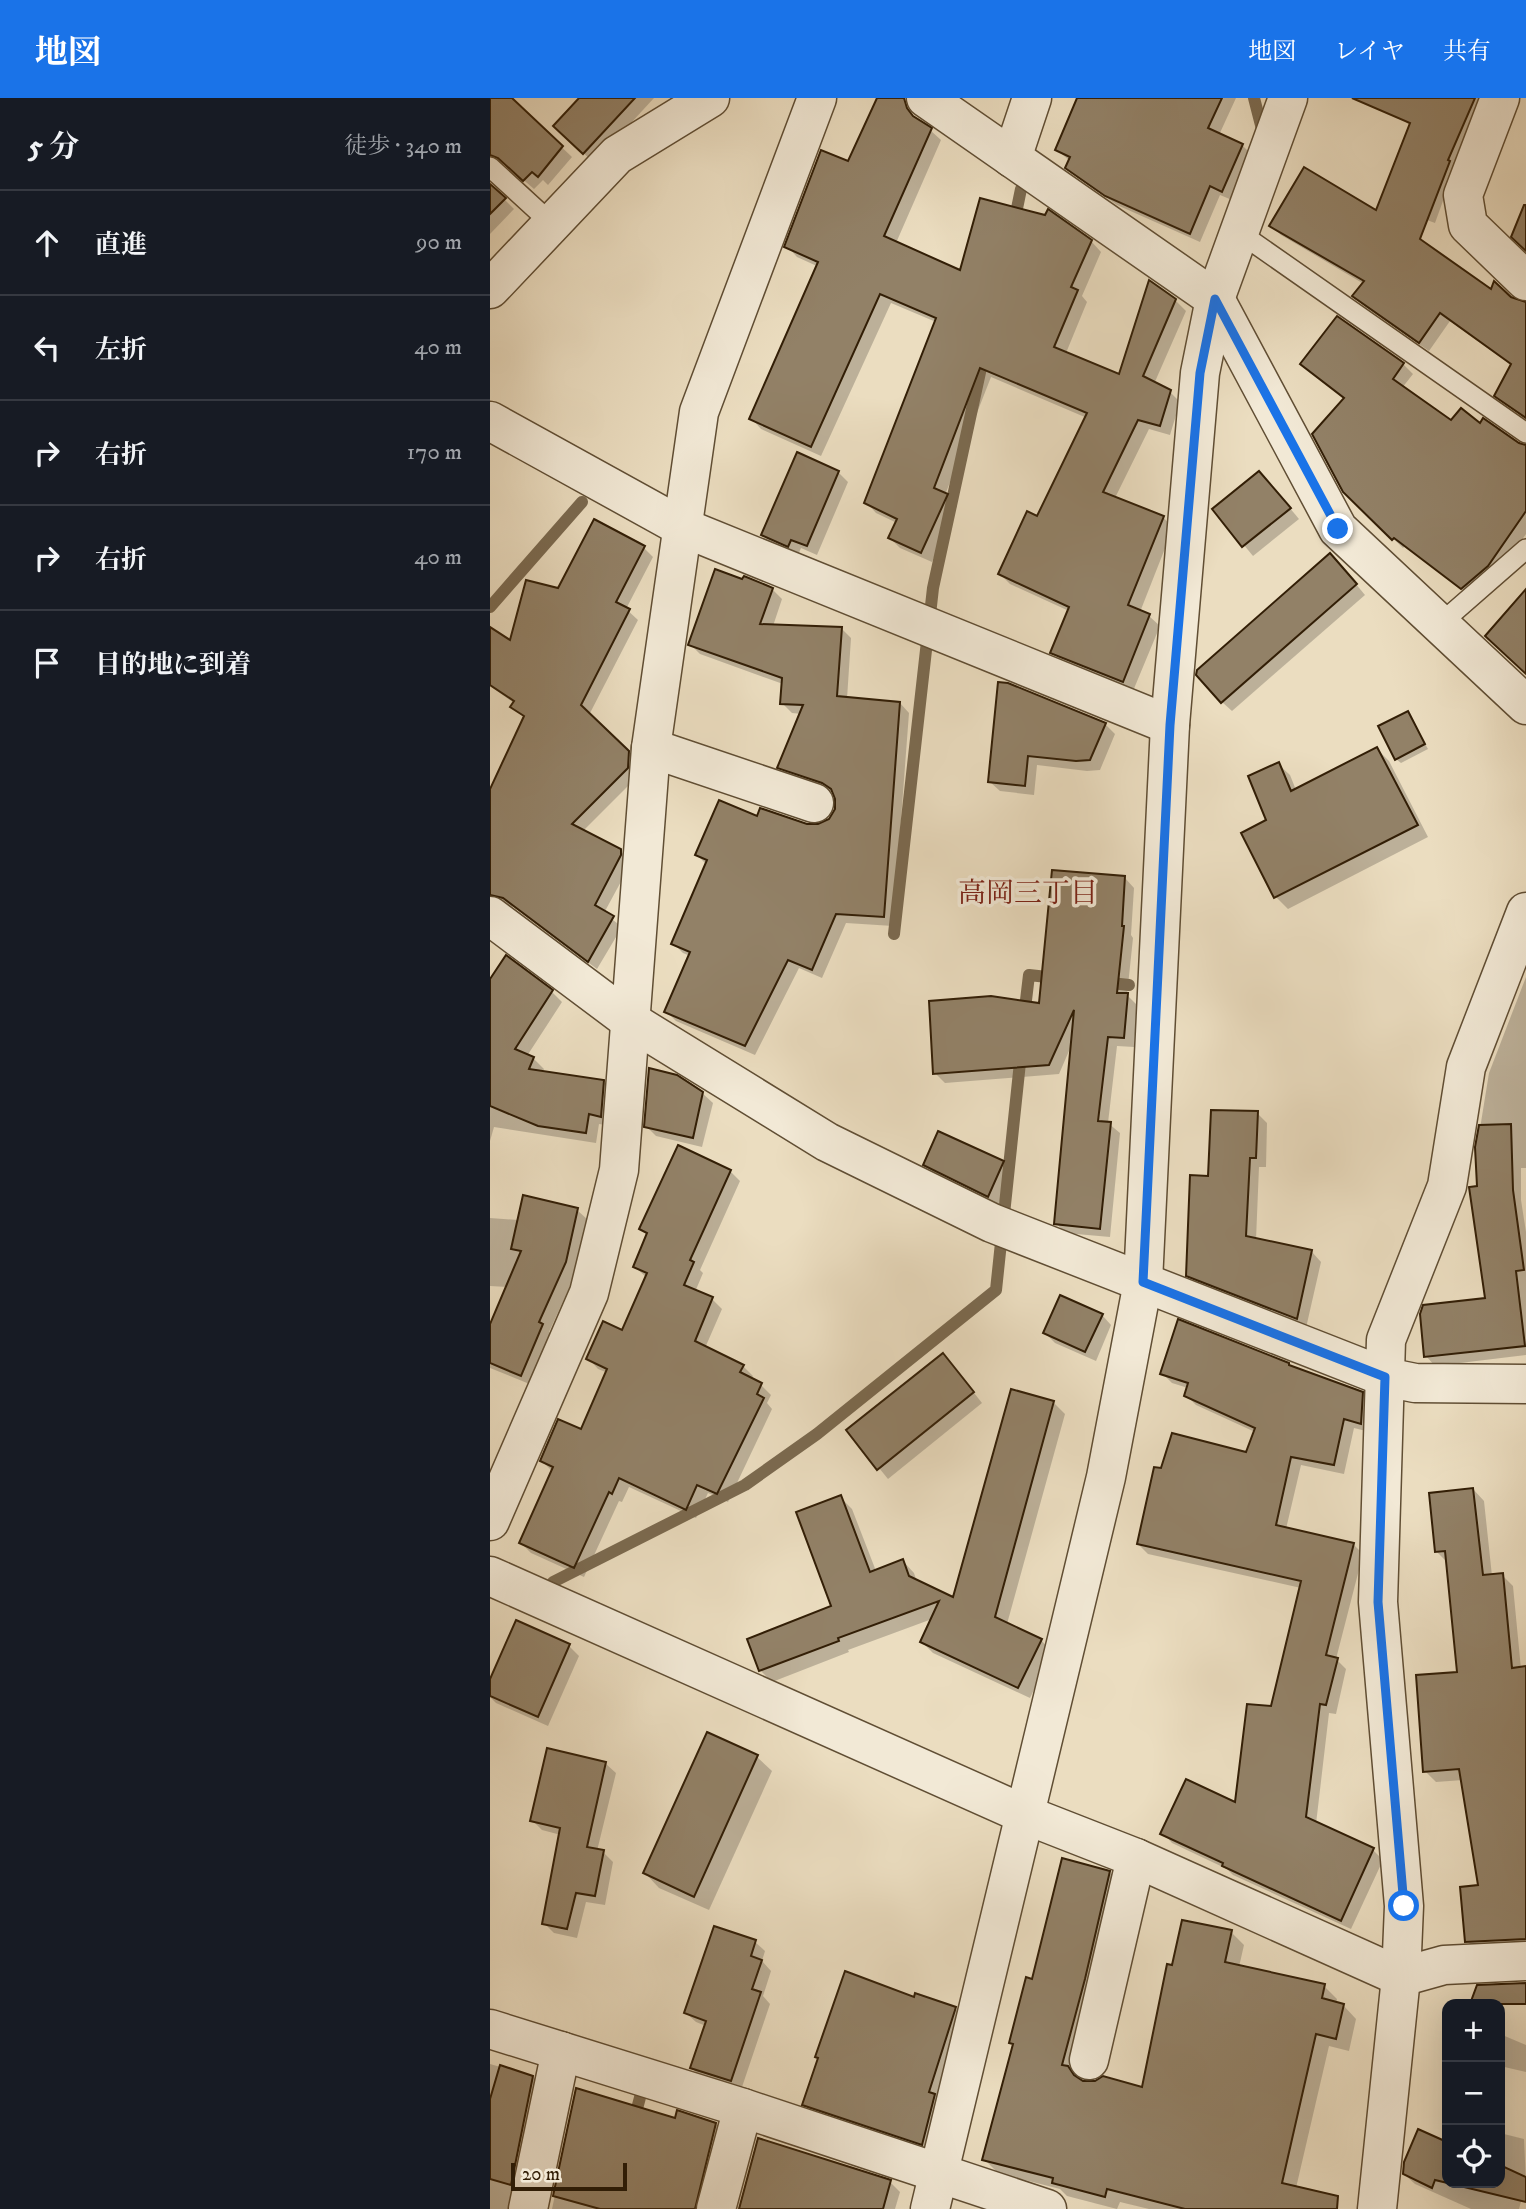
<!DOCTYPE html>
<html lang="ja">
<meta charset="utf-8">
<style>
:root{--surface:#171b24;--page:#20242c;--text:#f1f3f6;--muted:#9ea1a6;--line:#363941;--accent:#1a73e8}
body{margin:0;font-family:"IM FELL DW Pica","Noto Serif JP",serif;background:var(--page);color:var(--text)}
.controls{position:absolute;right:21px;bottom:21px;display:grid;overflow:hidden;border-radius:14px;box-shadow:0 7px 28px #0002}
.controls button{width:63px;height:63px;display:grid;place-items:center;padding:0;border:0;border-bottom:2px solid var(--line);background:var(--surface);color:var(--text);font:35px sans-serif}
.scale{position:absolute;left:21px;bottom:18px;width:116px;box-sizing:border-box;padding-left:7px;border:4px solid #321e06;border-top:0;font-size:19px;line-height:24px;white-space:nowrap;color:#321e06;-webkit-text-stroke:5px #f2e9d6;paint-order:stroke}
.stop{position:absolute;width:21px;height:21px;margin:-16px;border:5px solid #1a73e8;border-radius:50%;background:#fff}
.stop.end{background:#1a73e8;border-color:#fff;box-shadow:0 2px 7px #0008}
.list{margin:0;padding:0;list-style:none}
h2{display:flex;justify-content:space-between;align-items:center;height:91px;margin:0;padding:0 28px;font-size:30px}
h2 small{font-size:23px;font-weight:400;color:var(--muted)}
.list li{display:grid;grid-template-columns:46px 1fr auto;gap:21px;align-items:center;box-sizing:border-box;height:105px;padding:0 28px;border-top:2px solid var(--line)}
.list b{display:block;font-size:26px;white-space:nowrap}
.list em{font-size:23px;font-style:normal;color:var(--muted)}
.icon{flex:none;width:38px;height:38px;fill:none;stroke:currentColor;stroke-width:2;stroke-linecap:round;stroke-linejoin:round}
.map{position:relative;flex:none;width:1036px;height:2111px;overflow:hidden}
header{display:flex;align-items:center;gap:42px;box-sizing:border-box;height:98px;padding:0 35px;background:var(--accent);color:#fff}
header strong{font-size:33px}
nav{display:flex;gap:38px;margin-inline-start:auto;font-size:24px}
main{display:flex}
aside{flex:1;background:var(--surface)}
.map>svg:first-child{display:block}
.shadow{fill:#0003}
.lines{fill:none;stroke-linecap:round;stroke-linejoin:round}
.stream{stroke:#7b6a50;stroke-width:12}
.building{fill:#928167;stroke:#321e06;stroke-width:2}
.service-casing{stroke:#604e34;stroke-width:22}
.minor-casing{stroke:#604e34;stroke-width:41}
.service{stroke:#f2e9d6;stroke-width:19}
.minor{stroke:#f2e9d6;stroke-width:38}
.route{stroke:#1a73e8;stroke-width:9}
.labels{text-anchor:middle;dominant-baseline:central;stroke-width:7;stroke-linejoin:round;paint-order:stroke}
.neighbourhood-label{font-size:28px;fill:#7a1f14;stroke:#f2e9d6}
</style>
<header>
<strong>地図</strong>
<nav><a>地図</a><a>レイヤ</a><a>共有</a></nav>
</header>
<main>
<aside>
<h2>5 分<small>徒歩 · 340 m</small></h2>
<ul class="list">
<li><svg class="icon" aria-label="ahead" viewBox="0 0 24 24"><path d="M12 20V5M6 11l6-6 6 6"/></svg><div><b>直進</b></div><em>90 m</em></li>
<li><svg class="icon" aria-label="left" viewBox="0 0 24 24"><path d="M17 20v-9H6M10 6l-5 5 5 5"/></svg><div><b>左折</b></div><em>40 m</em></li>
<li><svg class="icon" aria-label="right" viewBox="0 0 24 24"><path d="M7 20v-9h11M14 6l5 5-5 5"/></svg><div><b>右折</b></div><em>170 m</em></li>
<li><svg class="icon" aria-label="right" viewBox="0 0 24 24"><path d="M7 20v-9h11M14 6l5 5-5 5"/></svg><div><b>右折</b></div><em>40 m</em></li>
<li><svg class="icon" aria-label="arrive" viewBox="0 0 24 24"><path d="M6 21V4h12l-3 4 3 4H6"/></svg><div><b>目的地に到着</b></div></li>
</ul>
</aside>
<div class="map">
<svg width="1036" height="2111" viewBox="0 0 1036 2111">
<rect width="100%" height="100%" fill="#ebddc0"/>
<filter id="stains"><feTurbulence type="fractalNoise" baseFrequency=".00286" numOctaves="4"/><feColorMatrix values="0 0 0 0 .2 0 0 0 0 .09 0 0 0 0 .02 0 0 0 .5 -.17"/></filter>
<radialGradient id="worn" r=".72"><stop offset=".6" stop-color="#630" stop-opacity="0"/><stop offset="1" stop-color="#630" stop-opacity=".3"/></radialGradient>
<g class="shadow">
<polygon points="0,0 20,0 82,59 58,87 53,82 44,91 15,66 6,67 0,71"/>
<polygon points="91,0 164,0 104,65 65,28"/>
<polygon points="589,0 746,0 729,37 752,47 762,57 742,102 730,97 710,144 627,107 588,80 578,70 580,63 567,52"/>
<polygon points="917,0 990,0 945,125 899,108 921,28 909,19"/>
<polygon points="440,32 451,42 406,145 471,174 601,143 611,154 592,198 597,204 576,255 630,279 685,202 696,213 664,286 680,294 690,304 680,337 659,331 625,400 673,419 683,430 650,514 659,518 670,528 643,593 573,565 562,554 579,513 520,486 510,476 548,420 597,320 501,279 455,397 467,408 442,464 410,450 400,440 407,425 386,415 376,404 446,224 401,205 331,358 271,331 261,320 329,169 307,159 297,148 359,66"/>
<polygon points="0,87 24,111 0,136"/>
<polygon points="781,128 1036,215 1036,322 1006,297 1022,268 960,223 939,253 874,208 864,198 874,186 791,137"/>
<polygon points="848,220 913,266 923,276 912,290 961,324 990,328 1028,347 1036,348 1036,436 1007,477 982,499 915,448 913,450 854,393 855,301 812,266"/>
<polygon points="348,374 358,384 327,457 311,450 308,457 283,447 273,437"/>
<polygon points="779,385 809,421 763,458 724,411"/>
<polygon points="154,450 163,459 136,511 148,522 99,617 147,664 146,680 93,733 130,753 140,762 140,767 114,815 132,829 107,871 24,809 0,802 0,695 35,620 22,609 24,605 0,588 0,531 21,545 69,492"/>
<polygon points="850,467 875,497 742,613 732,604"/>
<polygon points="282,491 292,501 283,528 351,530 361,540 357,601 410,605 419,615 403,828 356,825 332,880 309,870 265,957 186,923 176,913 200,858 193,855 183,845 217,767 207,757 268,721 329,728 339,723 347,712 347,700 343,694 299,679 289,669 312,616 302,615 292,605 293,586 210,556 200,546"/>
<polygon points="509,586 615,626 625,636 610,672 597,673 547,667 544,697 510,693 500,684"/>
<polygon points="918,615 938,651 911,665 906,661"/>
<polygon points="887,651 899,663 938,739 798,811 786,799 753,736 778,722 788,666 800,677 806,692"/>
<polygon points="635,780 644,790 641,837 643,840 637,897 647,907 644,949 627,948 618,1025 630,1035 620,1139 575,1135 566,1125 582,946 569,976 455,985 445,975 550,907"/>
<polygon points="1036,879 1036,1070 1031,1070 1031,1102 1036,1134 1036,1257 945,1268 936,1258 997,1202 987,1049 999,975"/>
<polygon points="0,884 62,894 72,904 37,958 43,960 54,971 52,975 113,984 124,994 121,1028 109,1026 106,1045 4,1029 0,1043"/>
<polygon points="212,995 223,1005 212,1049 166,1038 156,1028"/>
<polygon points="767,1015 777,1025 776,1069 769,1069 766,1142 822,1154 831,1164 816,1230 708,1187 698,1177 720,1079"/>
<polygon points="513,1065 523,1075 508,1107 445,1076 435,1066"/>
<polygon points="240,1073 250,1083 210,1172 213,1175 205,1194 222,1201 232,1211 215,1250 253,1268 263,1278 261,1282 271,1287 281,1297 277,1305 282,1311 238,1404 218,1395 206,1420 139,1389 132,1404 129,1403 94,1479 41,1455 31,1445 62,1373 52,1363 92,1333 118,1275 108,1271 99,1261 133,1235 157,1180 145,1169 158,1138 151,1131"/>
<polygon points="87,1112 98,1122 86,1175 59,1234 63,1238 42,1287 0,1270 0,1230 17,1189 0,1188 0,1120 29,1122"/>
<polygon points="612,1217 621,1227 606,1263 565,1245 555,1235"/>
<polygon points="462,1267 492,1305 398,1381 358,1332"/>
<polygon points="802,1270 872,1295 882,1305 880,1334 864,1330 854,1376 811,1367 796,1431 863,1446 873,1456 846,1561 856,1571 846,1616 839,1615 826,1726 883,1752 893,1762 861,1831 743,1777 737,1771 682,1745 673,1735 747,1707 783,1610 811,1490 658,1456 648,1446 757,1357 765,1334 706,1307 696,1297 698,1290 682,1285 672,1275"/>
<polygon points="563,1304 575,1316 517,1526 551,1542 562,1554 540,1600 443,1555 432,1544 442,1521 358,1552 359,1554 282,1584 271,1573 259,1542 344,1509 350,1399 362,1411 386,1473 413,1463 424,1475 427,1484 464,1502"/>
<polygon points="983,1391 994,1403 1002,1478 1012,1477 1023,1488 1031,1571 1036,1570 1036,1850 988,1854 977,1843 990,1788 973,1682 946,1684 935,1673 969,1575 958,1465 946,1453"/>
<polygon points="79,1548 89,1558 58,1628 6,1605 0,1599 0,1585"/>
<polygon points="267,1659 282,1673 219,1812 169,1790 155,1775"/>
<polygon points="116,1666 126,1675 107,1753 113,1754 123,1764 115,1807 96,1804 87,1840 64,1835 54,1825 71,1737 52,1732 42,1722"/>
<polygon points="620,1775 633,1788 608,1895 585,1978 591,1984 654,1991 684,1869 741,1834 754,1847 749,1869 834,1888 847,1901 846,1906 853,1907 866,1921 859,1953 839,1948 806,2090 824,2111 659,2111 630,2104 627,2111 577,2098 570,2091 508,2075 494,2061 524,1947 521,1944 543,1883"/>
<polygon points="265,1844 275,1853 272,1863 281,1873 273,1898 280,1906 251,1992 211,1980 202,1970 216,1928 206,1924 196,1915"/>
<polygon points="425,1901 465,1910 475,1920 442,2055 324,2016 314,2006"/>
<polygon points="1010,1936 1036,1947 1036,1974 1010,1968"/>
<polygon points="0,1966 42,1978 52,1987 27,2111 0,2111"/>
<polygon points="87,1992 187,2022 226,2026 235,2036 214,2111 62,2111"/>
<polygon points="929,2034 957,2046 957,2085 1010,2085 1010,2035 1034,2041 1036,2085 1029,2111 981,2111 925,2086 914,2076"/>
<polygon points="400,2084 410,2094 405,2111 277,2111"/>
</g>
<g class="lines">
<g class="stream">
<polyline points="764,0 773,35"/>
<polyline points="524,125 531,91"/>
<polyline points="0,509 92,404"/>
<polyline points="404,836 443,490 494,256"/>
<polyline points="612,884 639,887"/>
<polyline points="534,919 539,877 566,880"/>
<polyline points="63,1484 255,1387 327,1336 506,1192 531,955"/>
<polyline points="144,2022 152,1992"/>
</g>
</g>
<g class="building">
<polygon points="0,0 22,0 73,48 48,79 42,74 33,83 8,60 0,57"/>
<polygon points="89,0 145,0 93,56 63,28"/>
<polygon points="387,0 414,0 417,10 423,18 442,30 394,138 470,172 490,100 555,117 558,111 602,142 581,189 588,192 564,249 629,276 659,182 686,201 653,278 681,292 670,328 648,322 613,394 674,418 638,507 660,516 633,584 560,555 579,509 508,476 537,413 547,418 597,315 490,270 444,390 458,396 431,455 398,440 407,421 374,405 446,220 390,196 321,349 259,321 328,164 294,149 331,52 358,63"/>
<polygon points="587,0 732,0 718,30 753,46 732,94 720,88 700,136 615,98 575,70 580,59 565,52"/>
<polygon points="862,0 985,0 958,62 960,63 930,141 1001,191 1004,183 1021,199 1036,204 1036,320 1004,298 1021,266 950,215 929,245 862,198 874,183 779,128 814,69 886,112 920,25"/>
<polygon points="0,86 16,100 0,116"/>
<polygon points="1034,107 1036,107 1036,153 1021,139"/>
<polygon points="847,218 914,265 903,281 961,322 971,310 990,325 993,320 1029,345 1036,347 1036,413 998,468 971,491 904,440 902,442 853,394 822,336 854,300 810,266"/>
<polygon points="307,354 349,373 317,448 301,442 298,449 271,437"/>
<polygon points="769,373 801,410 752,449 722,411"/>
<polygon points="104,421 155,448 126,504 140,511 91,607 139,653 138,670 82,726 131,751 131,757 105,807 124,818 98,864 13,800 0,797 0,691 34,618 20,609 24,603 0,587 0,529 20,542 36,482 68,490"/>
<polygon points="840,455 867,486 731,605 706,577 707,572"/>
<polygon points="225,471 252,481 254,478 283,490 270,526 352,529 347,598 410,604 394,819 346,816 322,872 298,862 255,948 174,914 200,854 181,846 217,762 205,757 229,702 267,718 270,710 317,726 328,726 339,721 345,711 345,701 341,691 332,685 287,670 313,607 290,606 292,580 198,547"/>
<polygon points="1036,491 1036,576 995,538"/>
<polygon points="508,584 518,585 616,625 600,662 586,663 538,658 535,688 498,684"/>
<polygon points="918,613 935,646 905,662 888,628"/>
<polygon points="887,649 928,727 784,800 751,735 776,722 758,678 789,664 801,693"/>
<polygon points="562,772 635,778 632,828 634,828 627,895 638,895 634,940 618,939 608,1023 621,1024 610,1131 564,1126 584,912 559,967 443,976 439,903 501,898 549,905"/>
<polygon points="16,857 63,892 25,951 44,959 39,971 114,982 111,1019 99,1016 96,1035 48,1028 0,1008 0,881"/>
<polygon points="159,970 187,977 213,994 203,1040 154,1029"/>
<polygon points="721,1012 768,1013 766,1060 760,1060 756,1138 822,1152 807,1221 696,1178 700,1077 718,1078"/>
<polygon points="1021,1026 1023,1092 1034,1172 1026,1173 1035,1248 934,1259 930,1216 933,1207 995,1200 979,1089 987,1088 985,1049 989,1027"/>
<polygon points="448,1033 514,1063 498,1099 433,1067"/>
<polygon points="188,1047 241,1072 200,1162 204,1164 194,1187 223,1199 205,1243 254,1267 250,1274 272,1285 267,1296 274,1300 227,1396 207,1387 196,1412 129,1380 122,1396 119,1394 84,1470 29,1445 63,1369 50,1363 68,1321 91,1331 117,1271 96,1261 113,1223 132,1232 157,1175 143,1169 157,1135 149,1131"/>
<polygon points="33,1097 88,1110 76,1164 49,1224 53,1226 31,1278 0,1265 0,1226 31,1153 21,1151"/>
<polygon points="570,1197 613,1216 595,1254 553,1235"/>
<polygon points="688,1221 799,1265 799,1267 873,1294 871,1326 854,1321 844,1367 801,1359 786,1427 864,1445 836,1557 848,1560 836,1607 830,1606 816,1719 884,1750 851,1823 732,1768 733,1765 670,1736 696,1681 745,1704 757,1606 781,1608 811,1483 647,1446 664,1369 671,1370 682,1335 756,1354 765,1330 694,1298 698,1285 670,1276"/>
<polygon points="453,1255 484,1294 387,1372 356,1332"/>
<polygon points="521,1291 564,1303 505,1519 552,1541 528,1590 430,1544 449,1503 348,1540 349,1543 269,1573 257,1541 341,1508 306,1414 351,1397 380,1474 413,1461 419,1478 463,1499"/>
<polygon points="983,1390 993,1477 1013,1475 1022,1570 1036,1568 1036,1841 975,1844 970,1789 988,1787 969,1671 933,1674 926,1577 967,1574 955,1453 945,1454 939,1395"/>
<polygon points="26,1522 80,1546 48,1619 0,1598 0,1581"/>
<polygon points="217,1634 268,1657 204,1799 153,1775"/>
<polygon points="57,1650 116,1664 97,1749 114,1752 105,1798 86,1795 77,1831 52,1826 70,1730 40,1723"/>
<polygon points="572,1760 620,1773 595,1881 572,1967 578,1968 584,1977 593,1983 605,1983 613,1978 652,1989 677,1866 682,1867 692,1822 742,1832 735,1864 835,1886 832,1900 854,1906 846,1941 826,1936 792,2085 848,2098 847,2111 695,2111 617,2091 615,2099 562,2085 563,2080 492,2062 523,1946 519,1945 536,1879 542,1881"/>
<polygon points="224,1828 266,1842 261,1858 272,1862 262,1891 271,1894 241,1983 200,1970 216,1923 194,1915"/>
<polygon points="355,1873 424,1899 425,1895 466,1909 439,1994 445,1996 432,2047 312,2007 328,1960 325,1959"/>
<polygon points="1036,1885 1036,1906 980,1906 987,1887"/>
<polygon points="10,1967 43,1978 21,2087 0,2081 0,2001"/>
<polygon points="86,1990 185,2020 187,2012 226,2025 205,2111 110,2111 63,2098"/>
<polygon points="928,2031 957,2044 957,2085 1010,2085 1010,2067 1036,2079 1036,2104 945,2082 942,2090 913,2076 914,2064"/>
<polygon points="268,2040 401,2082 393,2111 249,2111"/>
</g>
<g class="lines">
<defs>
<g id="service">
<polyline points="0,69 62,126"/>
<polyline points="750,135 1036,335"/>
<polyline points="950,526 1036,451"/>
</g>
<g id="minor">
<polyline points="436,0 725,201 848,431 1036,607"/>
<polyline points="1010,0 973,97 978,127 1036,183"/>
<polyline points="522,60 542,0"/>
<polyline points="0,191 127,57 220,0"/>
<polyline points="0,323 192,429 680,627"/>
<polyline points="161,650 324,705"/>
<polyline points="0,818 139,922 337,1044 502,1125 895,1279 925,1285 1036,1286"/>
<polyline points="0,1423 99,1195 129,1072 161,650 209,314 327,0"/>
<polyline points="0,1478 536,1717 646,1760 911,1879 954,1867 1036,1863"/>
<polyline points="0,1931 253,2010 557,2111"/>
<polyline points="599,1962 646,1760"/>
<polyline points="38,2111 71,1953"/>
<polyline points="226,2111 253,2010"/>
<polyline points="440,2111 616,1379 653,1184 680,627 710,275 725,201 798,0"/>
<polyline points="887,2111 911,1879 914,1808 888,1504 896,1242 957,1088 976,969 1036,814"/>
</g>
</defs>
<use href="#service" class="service-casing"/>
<use href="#minor" class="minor-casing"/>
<use href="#service" class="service"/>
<use href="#minor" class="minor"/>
</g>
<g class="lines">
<polyline class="route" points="848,431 725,201 710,275 680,627 653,1184 895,1279 888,1504 914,1808"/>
</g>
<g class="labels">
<g class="neighbourhood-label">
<text x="538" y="795">高岡三丁目</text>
</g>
</g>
<rect width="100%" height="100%" filter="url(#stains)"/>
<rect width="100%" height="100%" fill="url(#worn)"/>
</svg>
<div class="controls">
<button>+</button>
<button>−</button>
<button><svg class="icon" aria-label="locate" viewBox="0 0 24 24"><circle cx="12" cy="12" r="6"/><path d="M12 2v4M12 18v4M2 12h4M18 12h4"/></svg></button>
</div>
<div class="scale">20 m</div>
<div class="stop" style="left:914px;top:1808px"></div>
<div class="stop end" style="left:848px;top:431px"></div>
</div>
</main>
